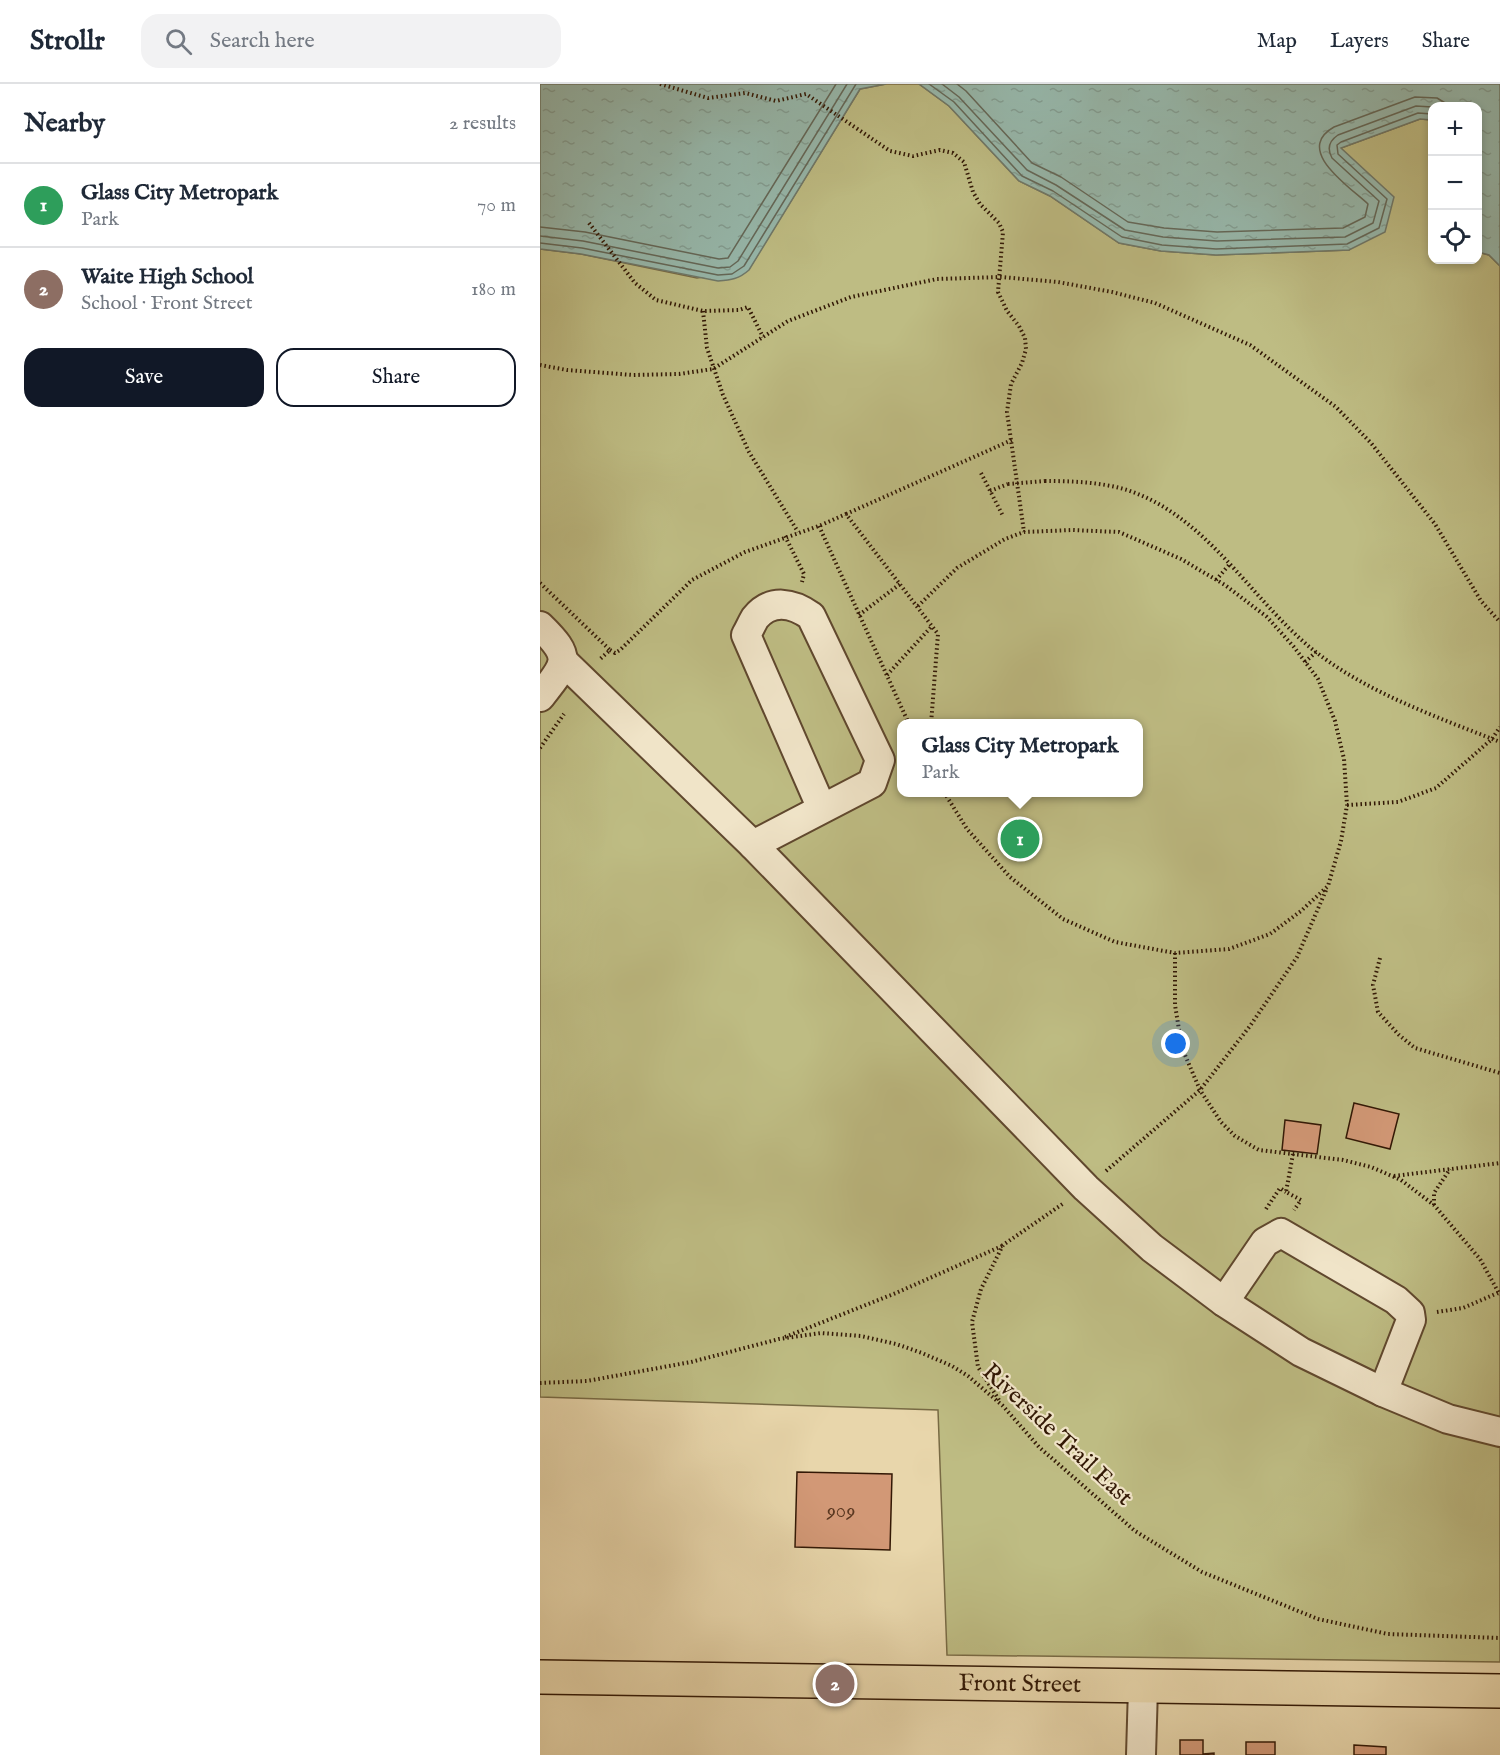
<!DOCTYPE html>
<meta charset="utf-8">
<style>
:root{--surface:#fff;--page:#f2f2f3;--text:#1f2937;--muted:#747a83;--line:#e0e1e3;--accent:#111827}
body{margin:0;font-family:"IM FELL English",serif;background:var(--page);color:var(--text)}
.controls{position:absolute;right:18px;top:18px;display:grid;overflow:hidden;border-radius:12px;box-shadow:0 3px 9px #0003}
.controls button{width:54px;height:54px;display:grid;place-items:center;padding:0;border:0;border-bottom:2px solid var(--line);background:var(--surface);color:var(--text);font:30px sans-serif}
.you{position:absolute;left:636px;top:960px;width:21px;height:21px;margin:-15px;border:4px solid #fff;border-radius:50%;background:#1a73e8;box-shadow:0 0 0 9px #1a73e833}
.badge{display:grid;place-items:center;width:39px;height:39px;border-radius:50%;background:var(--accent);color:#fff;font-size:20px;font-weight:700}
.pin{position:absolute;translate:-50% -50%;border:3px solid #fff;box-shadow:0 2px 6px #0006}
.popup{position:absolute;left:357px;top:635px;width:246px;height:78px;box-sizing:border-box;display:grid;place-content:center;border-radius:12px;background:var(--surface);filter:drop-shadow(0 2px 4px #0005);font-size:20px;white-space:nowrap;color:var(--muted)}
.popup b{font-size:22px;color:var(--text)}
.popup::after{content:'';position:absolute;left:50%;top:100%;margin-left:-12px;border:12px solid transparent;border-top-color:var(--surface)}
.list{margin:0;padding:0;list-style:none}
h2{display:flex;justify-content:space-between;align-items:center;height:78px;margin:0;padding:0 24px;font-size:26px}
h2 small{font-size:20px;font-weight:400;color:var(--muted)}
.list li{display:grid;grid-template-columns:39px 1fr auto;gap:18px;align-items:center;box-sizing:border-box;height:84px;padding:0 24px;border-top:2px solid var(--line)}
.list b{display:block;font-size:22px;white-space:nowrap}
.list p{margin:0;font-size:20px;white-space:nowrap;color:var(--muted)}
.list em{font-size:20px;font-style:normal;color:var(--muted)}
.actions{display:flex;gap:12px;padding:18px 24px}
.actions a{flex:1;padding:14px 0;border:2px solid var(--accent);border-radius:18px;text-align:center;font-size:21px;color:var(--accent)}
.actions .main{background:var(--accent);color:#fff}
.icon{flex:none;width:33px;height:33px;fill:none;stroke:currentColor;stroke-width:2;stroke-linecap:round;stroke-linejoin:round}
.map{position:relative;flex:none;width:960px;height:1671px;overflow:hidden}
header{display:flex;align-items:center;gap:36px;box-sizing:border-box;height:84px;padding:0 30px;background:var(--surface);border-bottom:2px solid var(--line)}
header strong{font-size:28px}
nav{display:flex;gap:33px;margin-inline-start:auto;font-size:21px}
.search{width:420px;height:54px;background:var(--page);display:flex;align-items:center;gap:15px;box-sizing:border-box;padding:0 21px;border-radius:18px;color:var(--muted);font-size:22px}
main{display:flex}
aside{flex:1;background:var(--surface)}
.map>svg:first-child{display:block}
.park{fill:#bebc83;stroke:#786a44;stroke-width:1.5;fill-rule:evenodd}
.water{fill:url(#water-ripples);stroke:#6f796a;stroke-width:1.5}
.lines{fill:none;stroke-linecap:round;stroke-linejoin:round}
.shore{stroke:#646859;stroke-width:1.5}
.building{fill:#d29876;stroke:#321805;stroke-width:1.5}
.minor-casing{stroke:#60482e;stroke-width:32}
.major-casing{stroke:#321805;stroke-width:36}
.path{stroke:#321805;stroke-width:4;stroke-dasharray:1.5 3;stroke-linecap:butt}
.minor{stroke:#f0e4c8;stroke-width:28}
.major{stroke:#e8d6ab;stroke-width:33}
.path-bridge{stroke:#321805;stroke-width:4;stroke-dasharray:1.5 3;stroke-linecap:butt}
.labels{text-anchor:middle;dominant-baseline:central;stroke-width:4.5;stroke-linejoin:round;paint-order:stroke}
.number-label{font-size:21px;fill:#5a3821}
.street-label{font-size:24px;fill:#321805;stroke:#f0e4c8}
</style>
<header>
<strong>Strollr</strong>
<div class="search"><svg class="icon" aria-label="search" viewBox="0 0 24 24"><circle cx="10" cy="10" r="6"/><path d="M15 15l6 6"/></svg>Search here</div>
<nav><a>Map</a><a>Layers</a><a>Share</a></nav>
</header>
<main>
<aside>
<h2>Nearby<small>2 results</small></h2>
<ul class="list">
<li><span class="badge" style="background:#2e9e5b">1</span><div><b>Glass City Metropark</b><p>Park</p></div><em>70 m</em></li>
<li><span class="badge" style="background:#8d6e63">2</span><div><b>Waite High School</b><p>School · Front Street</p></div><em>180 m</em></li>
</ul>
<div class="actions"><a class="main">Save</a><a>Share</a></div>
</aside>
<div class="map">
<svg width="960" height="1671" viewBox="0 0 960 1671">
<defs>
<pattern id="water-ripples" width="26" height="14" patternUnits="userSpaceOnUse" patternTransform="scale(1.5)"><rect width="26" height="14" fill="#97b9ad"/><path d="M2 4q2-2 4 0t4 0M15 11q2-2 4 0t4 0" fill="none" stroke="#839e93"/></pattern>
</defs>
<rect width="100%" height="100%" fill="#e8d6ab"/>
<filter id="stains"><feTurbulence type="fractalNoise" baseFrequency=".00333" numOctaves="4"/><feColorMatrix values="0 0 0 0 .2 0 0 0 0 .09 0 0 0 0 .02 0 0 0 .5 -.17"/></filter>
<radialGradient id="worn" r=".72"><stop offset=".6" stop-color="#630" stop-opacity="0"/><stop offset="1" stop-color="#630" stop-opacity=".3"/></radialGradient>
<path class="park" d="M346 0H379L409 22 479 97 510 112 579 159 621 167 676 171 809 166 801 64 880 35 892 36V176H938V168L949 171 960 182V1578L407 1571 398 1326 0 1313V165L41 170 157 194 209 185 320 5ZM362 640H598V708H362Z"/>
<g class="water">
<path d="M0 0H346L320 5 209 186C199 195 191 196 178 197L41 170 0 165Z"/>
<polygon points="379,0 960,0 960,182 949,171 938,168 938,22 892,22 892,36 880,35 801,64 854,113 845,148 809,166 676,171 621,167 579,159 510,112 479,97 409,22"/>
</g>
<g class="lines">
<g class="shore">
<polyline points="389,0 414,18 482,92 513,107 582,153 622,161 676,165 807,160 839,144 847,115 798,70 797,61 801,58 878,29 892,30"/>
<path d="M402 0 419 13 487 86 516 101 585 146 623 153 677 157 805 153 833 139 839 117 792 74C787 65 789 57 798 51L876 22 892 23"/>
<path d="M417 0 426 7 492 79 521 93 588 138 624 144 677 148 803 144 825 133 828 120C810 103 753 66 794 43L875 13 897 14 910 22"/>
<polyline points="0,143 45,148 179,175 188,174 296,0"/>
<polyline points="0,152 43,157 178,184 190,183 198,177 307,0"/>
<polyline points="0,159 42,164 178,191 192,190 204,182 316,0"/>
</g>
</g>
<g class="building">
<polygon points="814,1019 859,1030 850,1065 806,1054"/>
<polygon points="745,1036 781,1041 777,1070 742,1066"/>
<polygon points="257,1388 352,1390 350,1466 255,1463"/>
<polygon points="640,1656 663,1656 663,1670 674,1669 674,1671 640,1671"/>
<rect x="706" y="1658" width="29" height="13"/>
<polygon points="814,1661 846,1663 846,1671 814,1671"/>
</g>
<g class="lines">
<defs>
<g id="minor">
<path d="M0 542C33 574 27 579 0 613"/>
<polyline points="23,577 213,761 546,1104 612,1164 684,1218 761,1268 843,1308 908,1335 960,1348"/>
<path d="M213 761 332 699 340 676 271 532C253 519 231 514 215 534 212 539 209 546 206 551L282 725"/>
<polyline points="684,1218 725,1158 741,1149 856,1216 870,1229 871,1236 843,1308"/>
<polyline points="601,1671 603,1604"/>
</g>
<g id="major">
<path id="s1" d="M0 1593 960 1607"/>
</g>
</defs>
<use href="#minor" class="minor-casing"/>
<use href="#major" class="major-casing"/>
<g class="path">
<polyline points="120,0 168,14 205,9 236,17 266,10 350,67 373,72 400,66 413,69 424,78 433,108 440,120 459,139 463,148 458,208 467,227 479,242 485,254 486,265 482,279 471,300 467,328 484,448"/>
<polyline points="49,139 95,199 116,216 163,227 199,226 208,223 223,253"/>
<polyline points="163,227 167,264 183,311 209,368 258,448"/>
<polyline points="0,281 27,286 93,291 139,290 173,285 248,237 311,213 397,195 461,193 518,198 572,208 615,219 710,261 796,323 831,359 895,440 941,517 960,538"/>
<polyline points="441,389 463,432"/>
<path d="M505 397C531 397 561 398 587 406 667 432 710 514 772 565 825 608 897 633 960 658"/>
<polyline points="450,407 468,400"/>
<polyline points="306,430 472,356"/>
<polyline points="279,442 369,640"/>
<polyline points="245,452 264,490 262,498"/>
<polyline points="676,496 689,481"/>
<polyline points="0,499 70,566 59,576"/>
<polyline points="378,522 417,484 465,455 484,448 532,446 579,448 641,475 685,501 727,533 754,563 778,595 795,637 804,675 807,721 801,757 788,802 761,827 730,850 689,865 635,869 575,858 523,835 470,793 427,745 404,708"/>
<polyline points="319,531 360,500"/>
<polyline points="70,566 75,569 80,566 152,496 205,468 279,442 306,430 398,550 391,640"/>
<polyline points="765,578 776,568"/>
<polyline points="347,591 392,542"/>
<polyline points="0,664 24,630"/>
<polyline points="807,721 858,718 896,704 952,655 960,643"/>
<polyline points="635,869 635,921 642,964 660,1006 681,1038 695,1052 719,1066 803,1076 831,1083 861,1096 894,1121 940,1175 960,1211"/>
<polyline points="840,874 833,901 838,928 859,951 875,964 960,989"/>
<polyline points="753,1070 746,1108 761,1116 754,1126"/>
<polyline points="566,1087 660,1006 710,942 757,873 787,804"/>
<polyline points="854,1092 960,1079"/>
<polyline points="894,1121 894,1109 910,1085"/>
<polyline points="726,1125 740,1104 746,1108"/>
<polyline points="897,1228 923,1224 960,1208"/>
<polyline points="245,1253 356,1209 462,1162"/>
<polyline points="0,1299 47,1297 151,1278 239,1255 281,1249 321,1252 356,1260 382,1269 412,1282 428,1292 463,1322 499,1363 595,1447 662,1488 778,1535 848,1550 960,1554"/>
<polyline points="459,1316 438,1283 432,1238 441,1205 463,1161 524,1119"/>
</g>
<use href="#minor" class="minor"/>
<use href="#major" class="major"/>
<polyline class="path-bridge" points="468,400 505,397"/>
</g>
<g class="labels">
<g class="number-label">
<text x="301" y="1427">909</text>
</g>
<g class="street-label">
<text transform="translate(517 1351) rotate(43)">Riverside Trail East</text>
<text stroke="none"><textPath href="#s1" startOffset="480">Front Street</textPath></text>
</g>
</g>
<rect width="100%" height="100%" filter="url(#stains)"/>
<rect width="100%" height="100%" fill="url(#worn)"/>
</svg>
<div class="controls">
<button>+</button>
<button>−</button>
<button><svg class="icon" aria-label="locate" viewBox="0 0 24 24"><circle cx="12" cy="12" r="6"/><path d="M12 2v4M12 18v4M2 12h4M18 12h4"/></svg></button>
</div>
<div class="you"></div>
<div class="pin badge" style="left:480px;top:755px;background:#2e9e5b">1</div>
<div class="popup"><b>Glass City Metropark</b>Park</div>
<div class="pin badge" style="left:295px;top:1600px;background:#8d6e63">2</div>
</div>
</main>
